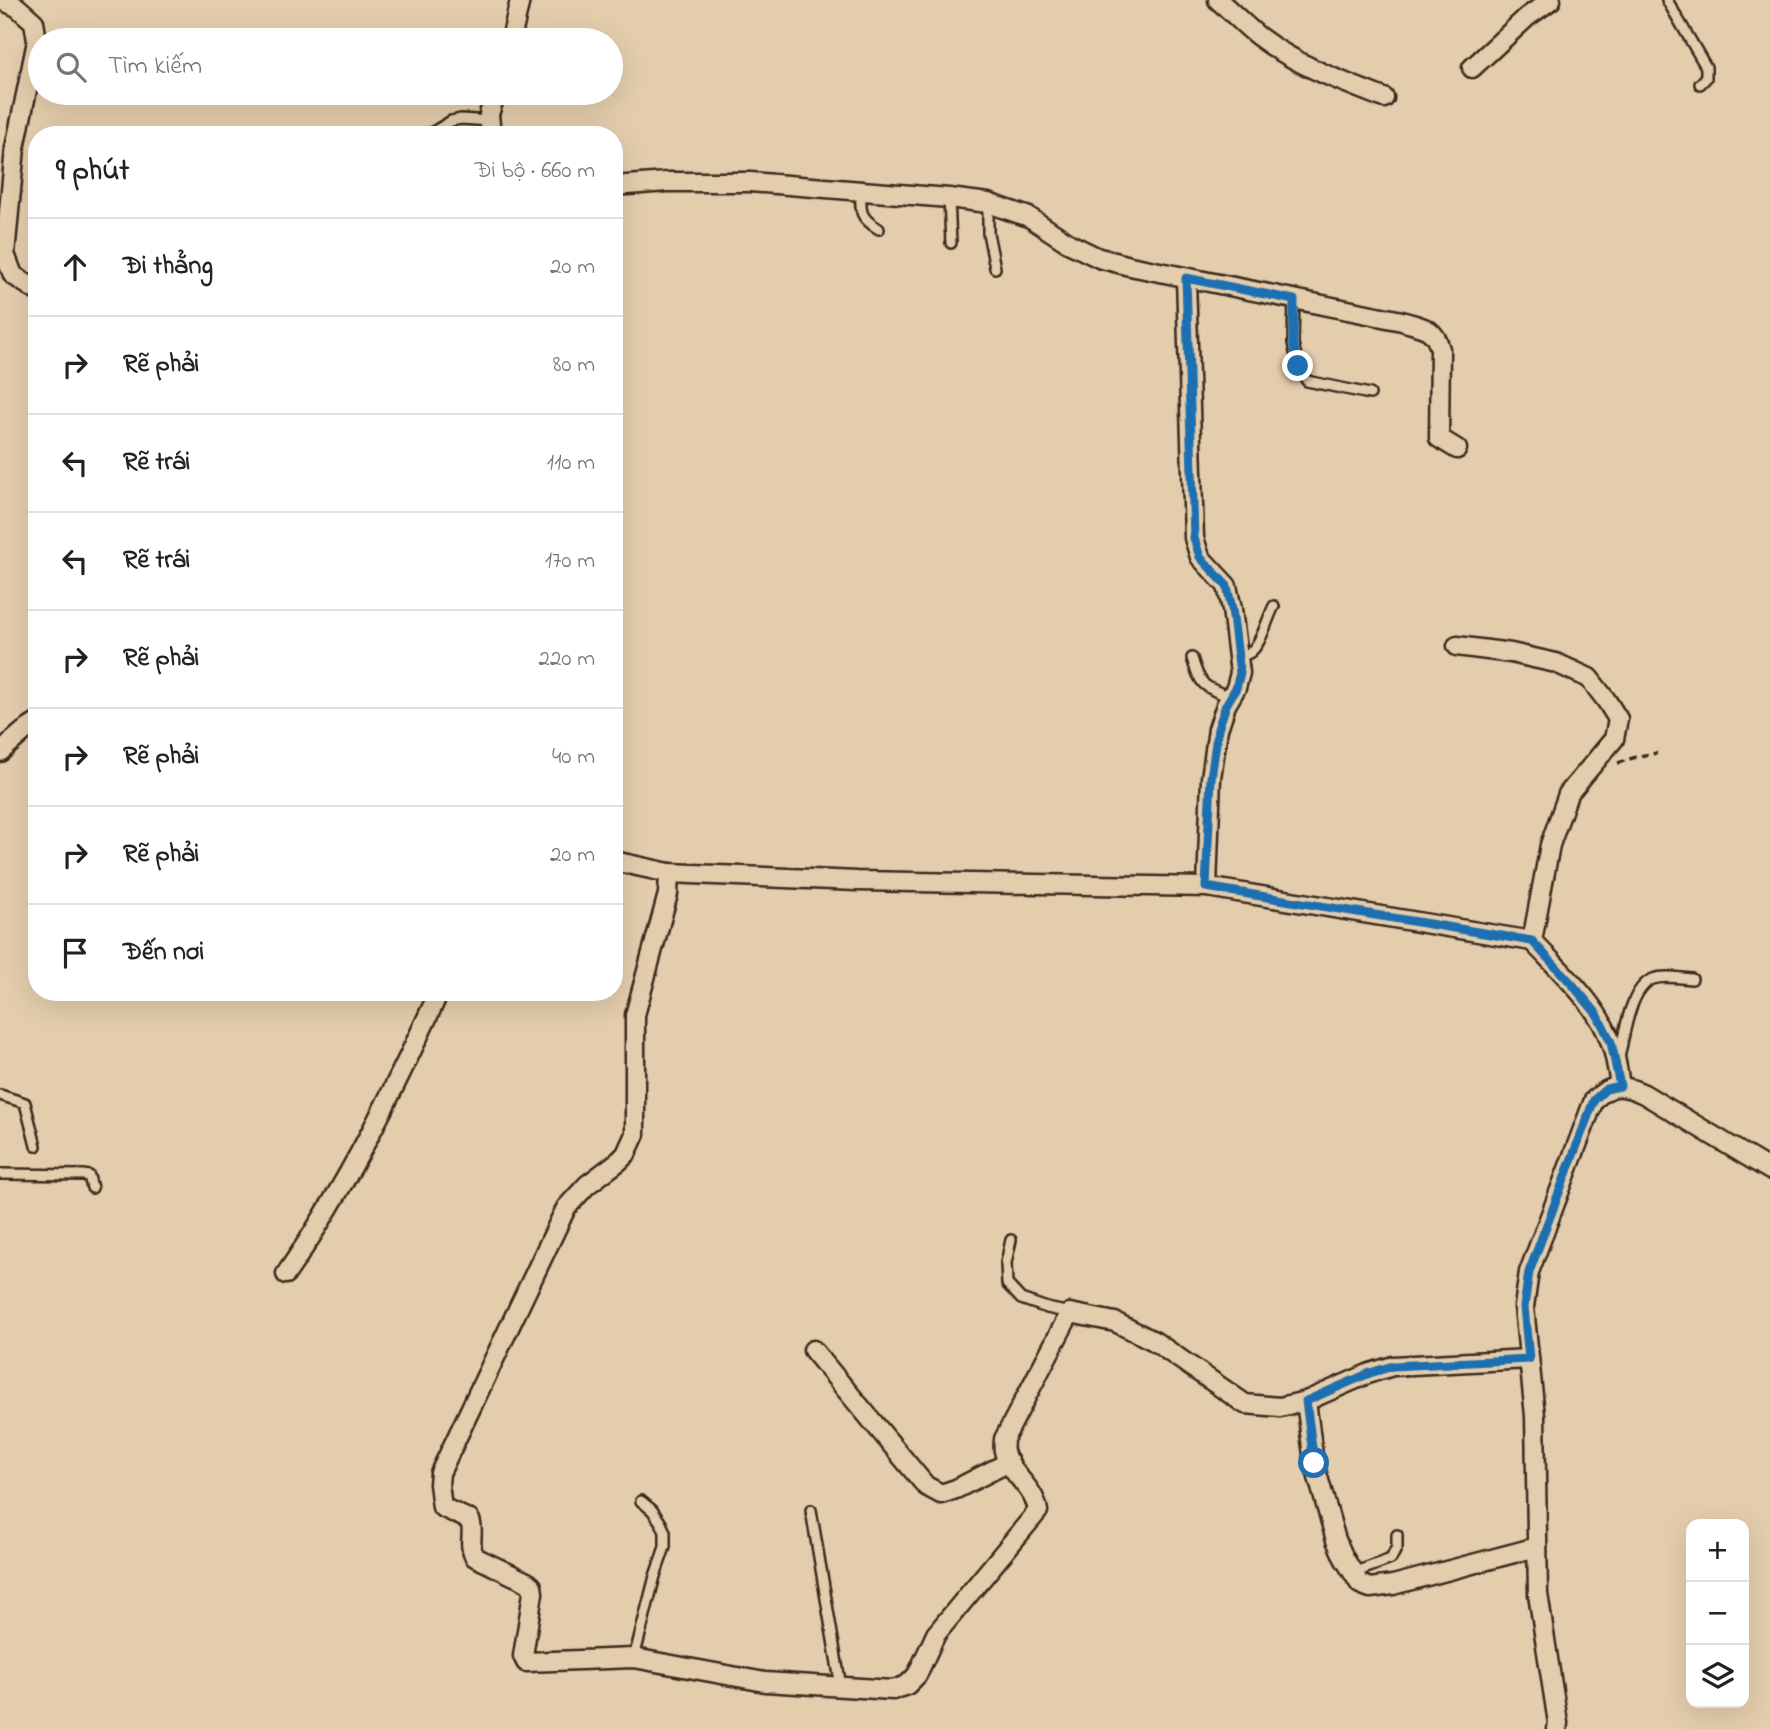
<!DOCTYPE html>
<html lang="vi">
<meta charset="utf-8">
<style>
:root{--surface:#fff;--page:#f2f2f2;--text:#222;--muted:#767676;--line:#e0e0e0}
body{margin:0;font-family:"Indie Flower",sans-serif;background:var(--page);color:var(--text)}
.controls{position:absolute;right:21px;bottom:21px;display:grid;overflow:hidden;border-radius:14px;box-shadow:0 7px 28px #0002}
.controls button{width:63px;height:63px;display:grid;place-items:center;padding:0;border:0;border-bottom:2px solid var(--line);background:var(--surface);color:var(--text);font:35px sans-serif}
.stop{position:absolute;width:21px;height:21px;margin:-16px;border:5px solid #1f6fb2;border-radius:50%;background:#fff}
.stop.end{background:#1f6fb2;border-color:#fff;box-shadow:0 2px 7px #0008}
.list{margin:0;padding:0;list-style:none}
h2{display:flex;justify-content:space-between;align-items:center;height:91px;margin:0;padding:0 28px;font-size:30px}
h2 small{font-size:23px;font-weight:400;color:var(--muted)}
.list li{display:grid;grid-template-columns:46px 1fr auto;gap:21px;align-items:center;box-sizing:border-box;height:98px;padding:0 28px;border-top:2px solid var(--line)}
.list b{display:block;font-size:26px;white-space:nowrap}
.list em{font-size:23px;font-style:normal;color:var(--muted)}
.icon{flex:none;width:38px;height:38px;fill:none;stroke:currentColor;stroke-width:2;stroke-linecap:round;stroke-linejoin:round}
.map{position:relative;flex:none;width:1770px;height:1729px;overflow:hidden}
.search{position:absolute;background:var(--surface);box-shadow:0 7px 28px #0002;left:28px;top:28px;width:595px;height:77px;display:flex;align-items:center;gap:18px;box-sizing:border-box;padding:0 24px;border-radius:38px;color:var(--muted);font-size:26px}
.panel{position:absolute;background:var(--surface);box-shadow:0 7px 28px #0002;left:28px;top:126px;width:595px;height:875px;border-radius:28px}
.map>svg:first-child{display:block}
.lines{fill:none;stroke-linecap:round;stroke-linejoin:round}
.lane-casing{stroke:#3b2a1e;stroke-width:14}
.street-casing{stroke:#3b2a1e;stroke-width:23}
.path{stroke:#3b2a1e;stroke-width:3.5;stroke-dasharray:7 5;stroke-linecap:butt}
.lane{stroke:#e3cdac;stroke-width:9}
.street{stroke:#e3cdac;stroke-width:18}
.route{stroke:#1f6fb2;stroke-width:9}
</style>
<div class="map">
<svg width="1770" height="1729" viewBox="0 0 1770 1729">
<rect width="100%" height="100%" fill="#e3cdac"/>
<filter id="ink" filterUnits="userSpaceOnUse"><feTurbulence type="fractalNoise" baseFrequency=".0143" numOctaves="2"/><feDisplacementMap in="SourceGraphic" scale="14" xChannelSelector="R" yChannelSelector="G"/><feConvolveMatrix kernelMatrix="1 2 1 2 8 2 1 2 1" color-interpolation-filters="sRGB"/></filter>
<g filter="url(#ink)">
<g class="lines">
<defs>
<g id="lane">
<polyline points="1667,0 1706,67 1706,78 1700,84"/>
<polyline points="428,135 451,121 461,119 490,121"/>
<path d="M861 191C860 212 860 218 879 229"/>
<polyline points="949,198 951,243"/>
<polyline points="988,203 988,233 995,268"/>
<polyline points="1294,300 1293,343 1298,366 1307,381 1370,394"/>
<path d="M1192 658C1200 686 1204 687 1231 697"/>
<path d="M1238 658C1241 656 1245 655 1249 653 1261 646 1267 619 1274 606"/>
<path d="M1619 1058C1624 1036 1630 987 1653 979 1664 975 1680 978 1692 979"/>
<polyline points="0,1095 25,1103 36,1146"/>
<polyline points="0,1174 83,1175 89,1176 92,1188"/>
<polyline points="1011,1240 1006,1263 1007,1284 1021,1299 1047,1308 1070,1313"/>
<polyline points="811,1510 841,1687"/>
<polyline points="1353,1573 1391,1559 1397,1547 1397,1535"/>
<polyline points="634,1658 655,1576 665,1547 665,1532 661,1523 652,1510 641,1501"/>
</g>
<g id="street">
<polyline points="2,0 17,7 34,22 37,41 15,148 5,254 13,275 37,291"/>
<path d="M1218 0C1232 12 1244 25 1258 36 1296 65 1340 81 1384 98"/>
<polyline points="511,40 520,0"/>
<polyline points="1472,68 1527,17 1551,0"/>
<polyline points="491,135 489,114 496,93"/>
<path d="M614 186 667 182H750L949 198 988 203 1029 217 1070 244 1099 258 1130 266 1402 321C1422 328 1434 326 1440 349L1439 438 1457 449"/>
<polyline points="1186,278 1194,538 1200,557 1227,586 1232,609 1240,673 1236,688 1226,705 1218,729 1211,778 1207,887"/>
<path d="M1457 646 1511 653 1556 663 1589 678 1606 700 1618 719 1614 739 1568 794 1550 845 1532 941C1560 971 1598 1004 1611 1043 1616 1057 1618 1072 1620 1086"/>
<polyline points="0,752 23,732 37,723"/>
<path d="M614 861 669 873 668 894 635 1015V1134L626 1154 619 1161 587 1185 566 1208 440 1473 439 1484 442 1507 470 1520C475 1533 467 1545 475 1557L527 1582 532 1586 533 1593 523 1656 526 1662 634 1658 765 1682 893 1690 907 1685 917 1675 936 1634 1038 1511C1035 1487 1008 1473 1004 1451 1003 1447 1004 1443 1004 1439L1070 1313 1115 1322 1154 1341 1245 1404 1280 1407 1306 1401 1370 1373 1393 1366 1529 1359"/>
<polyline points="669,873 857,881 1207,887 1532,941"/>
<path d="M286 1274C347 1186 394 1090 439 992"/>
<polyline points="813,1350 926,1486 941,1494 956,1489 1009,1462"/>
<polyline points="1306,1401 1314,1463 1336,1540 1344,1558 1360,1584 1370,1588 1393,1585 1537,1547"/>
<path d="M1557 1729 1558 1723 1538 1594 1535 1416 1524 1307 1529 1272 1594 1100C1612 1083 1622 1084 1644 1094L1770 1170"/>
</g>
</defs>
<use href="#lane" class="lane-casing"/>
<use href="#street" class="street-casing"/>
<polyline class="path" points="1618,763 1639,756 1657,753"/>
<use href="#lane" class="lane"/>
<use href="#street" class="street"/>
</g>
</g>
<g class="lines" filter="url(#ink)">
<polyline class="route" points="1298,366 1293,343 1294,300 1186,278 1194,538 1200,557 1227,586 1232,609 1240,673 1236,688 1226,705 1218,729 1211,778 1206,887 1532,941 1572,984 1597,1014 1611,1042 1620,1086 1606,1089 1594,1100 1529,1272 1524,1307 1529,1359 1393,1366 1370,1373 1306,1401 1314,1463"/>
</g>
</svg>
<div class="controls">
<button>+</button>
<button>−</button>
<button><svg class="icon" aria-label="layers" viewBox="0 0 24 24"><path d="M12 4l9 5-9 5-9-5zM3 14l9 5 9-5"/></svg></button>
</div>
<div class="stop" style="left:1314px;top:1463px"></div>
<div class="stop end" style="left:1298px;top:366px"></div>
<div class="search"><svg class="icon" aria-label="search" viewBox="0 0 24 24"><circle cx="10" cy="10" r="6"/><path d="M15 15l6 6"/></svg>Tìm kiếm</div>
<section class="panel">
<h2>9 phút<small>Đi bộ · 660 m</small></h2>
<ul class="list">
<li><svg class="icon" aria-label="ahead" viewBox="0 0 24 24"><path d="M12 20V5M6 11l6-6 6 6"/></svg><div><b>Đi thẳng</b></div><em>20 m</em></li>
<li><svg class="icon" aria-label="right" viewBox="0 0 24 24"><path d="M7 20v-9h11M14 6l5 5-5 5"/></svg><div><b>Rẽ phải</b></div><em>80 m</em></li>
<li><svg class="icon" aria-label="left" viewBox="0 0 24 24"><path d="M17 20v-9H6M10 6l-5 5 5 5"/></svg><div><b>Rẽ trái</b></div><em>110 m</em></li>
<li><svg class="icon" aria-label="left" viewBox="0 0 24 24"><path d="M17 20v-9H6M10 6l-5 5 5 5"/></svg><div><b>Rẽ trái</b></div><em>170 m</em></li>
<li><svg class="icon" aria-label="right" viewBox="0 0 24 24"><path d="M7 20v-9h11M14 6l5 5-5 5"/></svg><div><b>Rẽ phải</b></div><em>220 m</em></li>
<li><svg class="icon" aria-label="right" viewBox="0 0 24 24"><path d="M7 20v-9h11M14 6l5 5-5 5"/></svg><div><b>Rẽ phải</b></div><em>40 m</em></li>
<li><svg class="icon" aria-label="right" viewBox="0 0 24 24"><path d="M7 20v-9h11M14 6l5 5-5 5"/></svg><div><b>Rẽ phải</b></div><em>20 m</em></li>
<li><svg class="icon" aria-label="arrive" viewBox="0 0 24 24"><path d="M6 21V4h12l-3 4 3 4H6"/></svg><div><b>Đến nơi</b></div></li>
</ul>
</section>
</div>
